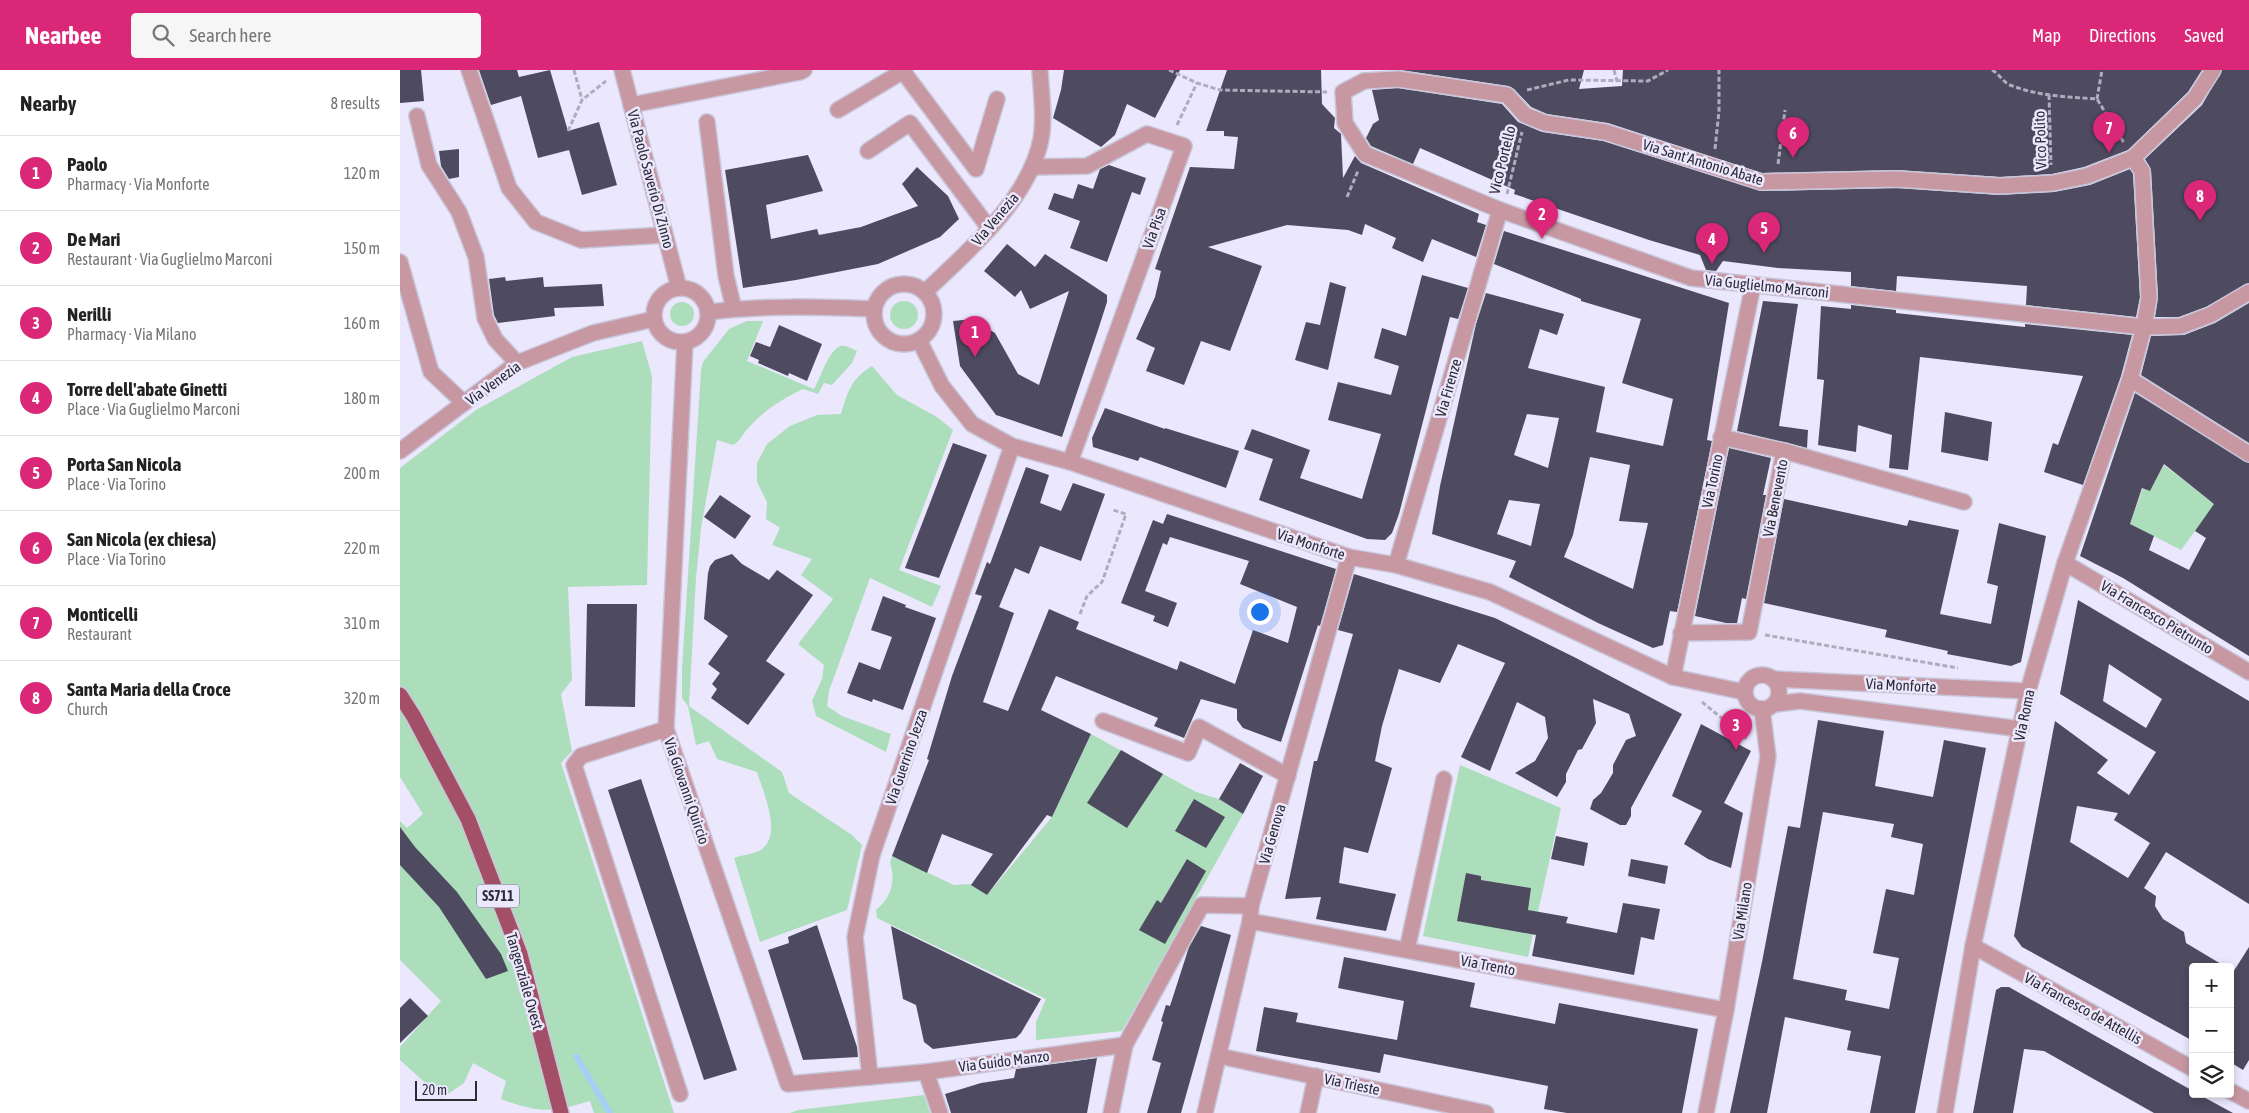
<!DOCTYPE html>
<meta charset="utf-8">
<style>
:root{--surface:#fff;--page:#f6f6f6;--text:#222;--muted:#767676;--line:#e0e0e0;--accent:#db2777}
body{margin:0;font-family:"Asap Condensed",sans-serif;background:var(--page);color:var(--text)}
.controls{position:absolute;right:15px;bottom:15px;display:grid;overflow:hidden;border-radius:5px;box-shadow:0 2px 8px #0003}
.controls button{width:45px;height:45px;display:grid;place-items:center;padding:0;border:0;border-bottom:1px solid var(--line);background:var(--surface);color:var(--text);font:25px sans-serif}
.scale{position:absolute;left:15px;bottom:12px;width:62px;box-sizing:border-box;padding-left:5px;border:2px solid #2d2b35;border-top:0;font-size:14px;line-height:18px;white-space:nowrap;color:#2d2b35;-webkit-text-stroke:4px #ebe7fd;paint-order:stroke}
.you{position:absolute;left:859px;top:541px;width:18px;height:18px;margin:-12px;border:4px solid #fff;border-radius:50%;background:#1a73e8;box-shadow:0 0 0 8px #1a73e833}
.badge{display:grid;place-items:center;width:32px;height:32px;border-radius:50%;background:var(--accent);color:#fff;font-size:16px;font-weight:700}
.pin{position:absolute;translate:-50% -41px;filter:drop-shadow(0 1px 2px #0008)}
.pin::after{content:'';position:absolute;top:26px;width:18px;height:15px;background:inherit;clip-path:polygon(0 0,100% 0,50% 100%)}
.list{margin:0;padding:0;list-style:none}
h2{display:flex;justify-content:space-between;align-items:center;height:65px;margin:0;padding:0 20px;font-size:21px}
h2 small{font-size:16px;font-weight:400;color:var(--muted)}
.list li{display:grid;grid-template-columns:32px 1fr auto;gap:15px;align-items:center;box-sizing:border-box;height:75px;padding:0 20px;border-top:1px solid var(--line)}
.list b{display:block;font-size:19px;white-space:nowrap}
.list p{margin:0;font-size:16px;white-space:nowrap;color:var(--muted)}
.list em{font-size:16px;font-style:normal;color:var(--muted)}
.icon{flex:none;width:28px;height:28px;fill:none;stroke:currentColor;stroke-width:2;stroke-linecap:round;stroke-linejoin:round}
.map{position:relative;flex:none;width:1849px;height:1043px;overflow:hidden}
header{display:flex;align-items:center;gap:30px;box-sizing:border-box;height:70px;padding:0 25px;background:var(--accent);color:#fff}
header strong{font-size:24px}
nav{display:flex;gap:28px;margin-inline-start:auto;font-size:18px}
.search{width:350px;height:45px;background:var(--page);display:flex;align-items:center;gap:12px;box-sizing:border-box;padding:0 18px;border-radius:5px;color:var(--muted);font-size:19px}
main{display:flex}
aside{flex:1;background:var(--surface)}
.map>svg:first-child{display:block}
.green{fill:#acdebc}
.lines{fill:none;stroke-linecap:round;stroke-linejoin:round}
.stream{stroke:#a5cff7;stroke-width:6}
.building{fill:#4e4b61;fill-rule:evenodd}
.minor-casing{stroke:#c9c5d9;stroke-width:18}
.major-casing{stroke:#c9c5d9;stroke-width:18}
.path{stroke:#afacbe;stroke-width:3;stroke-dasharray:5 2.5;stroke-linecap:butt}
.minor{stroke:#c797a2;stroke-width:15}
.major{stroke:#a24f67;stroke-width:15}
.labels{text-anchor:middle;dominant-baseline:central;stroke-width:5;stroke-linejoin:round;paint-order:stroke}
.shield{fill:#ebe7fd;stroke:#666371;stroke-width:1}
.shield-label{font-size:14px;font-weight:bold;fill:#2d2b35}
.street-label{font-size:15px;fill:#2d2b35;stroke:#ebe7fd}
</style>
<header>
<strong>Nearbee</strong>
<div class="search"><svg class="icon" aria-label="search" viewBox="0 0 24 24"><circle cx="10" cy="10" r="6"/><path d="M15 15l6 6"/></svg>Search here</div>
<nav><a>Map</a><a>Directions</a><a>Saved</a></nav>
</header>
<main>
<aside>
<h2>Nearby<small>8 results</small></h2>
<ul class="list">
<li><span class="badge">1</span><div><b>Paolo</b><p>Pharmacy · Via Monforte</p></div><em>120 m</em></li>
<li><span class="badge">2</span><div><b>De Mari</b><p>Restaurant · Via Guglielmo Marconi</p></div><em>150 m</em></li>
<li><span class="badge">3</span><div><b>Nerilli</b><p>Pharmacy · Via Milano</p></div><em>160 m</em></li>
<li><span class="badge">4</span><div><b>Torre dell'abate Ginetti</b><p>Place · Via Guglielmo Marconi</p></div><em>180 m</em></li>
<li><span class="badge">5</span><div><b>Porta San Nicola</b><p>Place · Via Torino</p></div><em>200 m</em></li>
<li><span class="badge">6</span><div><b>San Nicola (ex chiesa)</b><p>Place · Via Torino</p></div><em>220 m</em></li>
<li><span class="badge">7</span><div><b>Monticelli</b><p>Restaurant</p></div><em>310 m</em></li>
<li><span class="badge">8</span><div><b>Santa Maria della Croce</b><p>Church</p></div><em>320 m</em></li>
</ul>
</aside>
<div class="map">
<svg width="1849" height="1043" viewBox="0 0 1849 1043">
<rect width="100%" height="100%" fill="#ebe7fd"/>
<g class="green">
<circle cx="504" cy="245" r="14"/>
<circle cx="282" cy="244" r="12"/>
<path d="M347 251H363L347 291 414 319C420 309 429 279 441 276 446 275 452 279 457 281L452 293 432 315 424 313 418 324 403 319C384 328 366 339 351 355 344 361 341 371 333 375L317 370 301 458 296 508 289 636 382 702 389 723 452 765 462 775 447 840 360 872 334 788C342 785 354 784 361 780 383 764 363 722 357 702L317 689 309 671 296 675 288 636 282 628V599L301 300 303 292 329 259Z"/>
<path d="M242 271 252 306 247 515 168 517 172 610 161 624 172 681 161 693 274 1043H194L190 1031C150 1043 140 1043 101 1029L106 1011 73 993 64 1013 42 1028 0 990V977L41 931 0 890V751L7 758 23 744 0 707V398L76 340 172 287Z"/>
<path d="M472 296 497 325 537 347 553 360 499 500 541 516 532 537 470 508 429 621 427 636 442 646 491 664 486 682 416 646 412 631 422 609 424 595 398 574 433 529 401 505 412 489 372 475 380 458 366 449 367 432 357 412V393L367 374 390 356 417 345 441 344C448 321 451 309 472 296Z"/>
<polygon points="1764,395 1809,430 1827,431 1795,461 1781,480 1730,454 1743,418 1750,421"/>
<path d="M691 664 796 722 819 729 843 744 722 961 636 970V952L646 929 477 848 476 840C491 828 496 811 490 793L492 786 554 815 571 814 587 825 652 747Z"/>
<polygon points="1060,695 1161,738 1128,887 1023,866"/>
<polygon points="524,1025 530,1043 390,1043 398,1040"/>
</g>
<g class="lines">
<polyline class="stream" points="176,986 210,1043"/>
</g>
<g class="building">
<polygon points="0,0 21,0 24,31 0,33"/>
<polygon points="79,0 117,0 119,7 150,0 168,61 199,52 217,115 182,125 169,80 138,88 121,26 91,35"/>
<polygon points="664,0 780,0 755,48 727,34 715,65 701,77 653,48 661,20"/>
<polygon points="827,0 921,0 922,34 935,48 934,58 941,64 943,108 955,86 961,93 1079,144 1077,152 1086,155 1076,187 1032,169 1023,192 992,178 996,168 965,154 962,165 948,160 887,155 808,177 862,196 830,281 801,271 784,315 746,301 755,278 736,269 755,227 761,201 755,199 790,97 834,99 838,67 824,66 824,61 806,61"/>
<polygon points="1001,0 1184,0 1179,19 1222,16 1223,0 1802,0 1788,22 1728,80 1684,97 1652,104 1600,107 1497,100 1362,103 1208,53 1147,44 1131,37 1114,19 1108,16"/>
<polygon points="1822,0 1849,0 1849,213 1806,237 1779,247 1755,247 1758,227 1751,100 1745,89 1802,35"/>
<polygon points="998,18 1102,34 1118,52 1142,62 1203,71 1361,121 1497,118 1599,125 1654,122 1690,115 1730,99 1733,104 1740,227 1736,247 1626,235 1627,216 1497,206 1496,221 1451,216 1451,202 1378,198 1323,191 1316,201 1306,200 1300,185 1249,170 1114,124 1115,120 1020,78 1013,94 971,76 966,68 973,54 979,50 972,20"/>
<polygon points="59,79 59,107 49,109 41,96 39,81"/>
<polygon points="408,85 423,121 366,135 371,169 417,159 419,165 461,157 518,136 502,114 517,97 548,126 559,149 540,167 478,194 396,210 343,218 325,100"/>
<polygon points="709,95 746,108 740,125 732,122 707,192 670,178 680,151 648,139 654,123 673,129 678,114 693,119 700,99"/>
<path d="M1104 161 1329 233 1307 370 1312 371 1277 542 1270 541 1263 575 1253 578 1198 553 1109 507 1116 491 1032 464 1040 416 1076 254 1086 223 1164 244 1157 265 1140 259 1128 298 1205 317 1196 362 1263 376 1273 329 1222 313 1241 249 1181 231V229L1094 194ZM1127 344 1159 348 1148 398 1114 385ZM1190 387 1230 395 1219 451 1248 453 1233 519 1164 487 1173 465ZM1109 430 1140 434 1131 476 1097 464Z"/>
<polygon points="607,174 635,197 645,184 707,225 707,232 698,260 662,367 596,345 560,296 553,251 573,249 595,263 618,304 639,315 669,221 630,239 621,220 615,227 584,201"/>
<polygon points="1022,205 1068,218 1058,249 1050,247 999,444 992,463 985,470 967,469 859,430 873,389 844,379 852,359 910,380 900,408 962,429 981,364 928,350 938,312 991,325 999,296 974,288 982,258 1006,266"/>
<polygon points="105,207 106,211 143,207 144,217 202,214 204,236 154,238 155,246 98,253 94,245 89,209"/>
<polygon points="930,212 946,217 928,300 895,290 906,252 920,255"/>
<polygon points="1363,231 1398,234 1379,356 1408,360 1407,378 1337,361"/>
<polygon points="1849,233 1849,373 1741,305 1751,266 1784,265 1815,253"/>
<polygon points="1451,235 1496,240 1496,243 1625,257 1625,254 1732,265 1721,306 1683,415 1644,402 1653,373 1658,375 1683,306 1520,287 1508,400 1489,398 1492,365 1458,355 1456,382 1418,375 1424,310 1417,309 1421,236 1451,239"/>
<polygon points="379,255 422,274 407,311 389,303 388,306 358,293 359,290 350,286 356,272 370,277"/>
<path d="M1735 323 1849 393V586L1723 508 1680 486ZM1764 394 1814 434 1795 461 1806 468 1789 500 1749 480 1754 466 1730 454 1742 418 1750 421Z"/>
<polygon points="705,338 765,359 765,358 839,381 826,418 740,387 738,391 693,377 692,368"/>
<polygon points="1545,342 1592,352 1588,391 1541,382"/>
<polygon points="553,373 587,385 539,508 505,498"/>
<polygon points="1329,378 1371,388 1363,425 1366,425 1346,529 1342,528 1337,553 1326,553 1295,546"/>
<polygon points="626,397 649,405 640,433 661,441 673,413 705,424 681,491 640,476 629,504 615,498 599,537 614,543 583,632 608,641 649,539 679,552 676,559 777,600 780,591 835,614 853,560 888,573 897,537 840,514 849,491 770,467 767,475 763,473 745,521 777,533 768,557 753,551 755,546 721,533 753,450 763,454 767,444 936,499 920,556 918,555 881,672 843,658 837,650 837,639 801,629 784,668 754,656 758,648 656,606 641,640 691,664 652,747 647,745 587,825 571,815 593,784 542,764 527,803 492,786 529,690 527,689 552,606 582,526 575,524 587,492 590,494"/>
<polygon points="320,425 351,446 335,469 304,447"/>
<polygon points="1384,429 1507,456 1509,450 1559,460 1540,544 1591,554 1598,516 1587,513 1599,453 1646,466 1621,592 1611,596 1547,584 1548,581 1485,567 1487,560 1364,533"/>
<polygon points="332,484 342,494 369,510 377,500 413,525 366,591 385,604 348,655 311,628 317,619 312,614 320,603 308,594 328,566 304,549 308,503 310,496 315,490"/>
<polygon points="954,504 1095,548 1176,588 1282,644 1231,738 1231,746 1226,755 1220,755 1190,739 1193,730 1201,723 1213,703 1213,695 1226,670 1236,666 1229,644 1193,629 1196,653 1182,679 1178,680 1166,704 1166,712 1157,727 1115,703 1135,691 1148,668 1145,647 1117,632 1090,701 1061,687 1105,593 1058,574 1040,613 999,599 982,656 975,691 992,698 968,783 944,777 939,813 996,824 986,861 916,849 921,827 885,829 914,691 917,691 953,564 938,560"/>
<polygon points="483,526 506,535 505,537 536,548 503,640 473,629 472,632 447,623 459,592 480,600 492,567 471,560"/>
<path d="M1678 530 1849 631V834L1766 782 1744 818 1756 826 1755 836 1763 849 1784 862 1786 873 1826 897H1793V971L1622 877 1614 866 1655 651 1708 690 1697 703 1729 725 1756 682 1660 624ZM1709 594 1762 629 1746 658 1703 631ZM1677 736 1718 743 1714 750 1750 773 1728 808 1670 772Z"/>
<polygon points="187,534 237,534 235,637 185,636"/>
<path d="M1418 650 1484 661 1475 716 1533 727 1544 670 1586 678 1515 1043H1470L1481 986 1447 980 1451 961 1385 947 1367 1043H1330L1362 892 1388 756 1400 758ZM1423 742 1494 754 1491 767 1523 774 1514 825 1486 819 1473 883 1499 888 1489 939 1445 930 1447 920 1393 909Z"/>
<polygon points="1301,654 1351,681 1324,733 1343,743 1331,798 1308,789 1284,774 1302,741 1272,726"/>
<polygon points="721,680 763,704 727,758 687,733"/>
<polygon points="840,693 863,706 843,744 819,729"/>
<polygon points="241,709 337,1000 304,1010 208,720"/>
<polygon points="794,729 825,747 806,778 775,761"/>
<polygon points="0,757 15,777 57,822 101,884 108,901 86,909 39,837 0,795"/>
<polygon points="1156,766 1188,773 1184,796 1151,789"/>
<polygon points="787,789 806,801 765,874 739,860 757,830 761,833"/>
<polygon points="1231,789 1268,796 1265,814 1228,806"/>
<polygon points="1066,803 1081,806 1081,810 1131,818 1128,840 1168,847 1166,853 1217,863 1223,833 1260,839 1254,870 1241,867 1234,905 1132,886 1136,865 1057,851"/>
<polygon points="417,855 457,977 458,987 403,990 368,880 389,873 388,867"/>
<polygon points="491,856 641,929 621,963 616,968 533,979 524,972 516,935 503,929"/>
<polygon points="801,856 831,865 781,1043 747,1043 761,993 752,990 763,952 761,951 766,935 770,936 789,877"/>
<polygon points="1849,877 1849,990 1843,1000 1830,992 1830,907"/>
<polygon points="944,887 1075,913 1070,937 1155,954 1159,933 1298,959 1282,1043 1167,1043 1144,1039 1148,1016 1081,1003 984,984 980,1003 856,981 864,937 898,943 896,952 997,970 1004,931 938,918"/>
<polygon points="1601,917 1609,917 1793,1021 1793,1024 1798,1024 1833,1043 1754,1043 1644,981 1624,979 1613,1043 1573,1043 1595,925 1596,920"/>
<polygon points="10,928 28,946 0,973 0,938"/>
<polygon points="697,988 687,1043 551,1043 545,1024 581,1013 614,1008 616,999"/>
</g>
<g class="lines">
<defs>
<g id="minor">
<polyline points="69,0 109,118 136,152 181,170 265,165"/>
<polyline points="222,0 279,218"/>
<polyline points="502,0 576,99 597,29"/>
<polyline points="1813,0 1795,28 1733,88 1687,106 1653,113 1600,116 1497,109 1361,112 1205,62 1145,53 1125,45 1107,25 998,9 964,11 943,22 945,53 965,84 1100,140 1291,208 1744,257 1781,256 1810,245 1849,222"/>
<polyline points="231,35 400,2 404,0"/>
<polyline points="438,40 505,0"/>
<polyline points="17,46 29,95 59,142 76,187 85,248 95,269 117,293"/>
<polyline points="307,52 326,206 334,239"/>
<polyline points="468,81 510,53 589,158"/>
<polyline points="632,97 687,96 747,64 784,76 670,392"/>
<polyline points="0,192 31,302 64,333"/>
<circle cx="504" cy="244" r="30"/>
<circle cx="281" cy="245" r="27"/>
<path d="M525 222C568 181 629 130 641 69 645 47 641 22 640 0"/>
<path d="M309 242C363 235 419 237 474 239"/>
<polyline points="519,270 542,316 572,354 612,376 670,392 949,487 996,495 1090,522 1273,607 1344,622"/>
<polyline points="285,272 266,659 388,1014 526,1002"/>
<polyline points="1730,309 1849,384"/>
<polyline points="1321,367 1384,381 1564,432"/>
<polyline points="0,381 117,293 193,263 254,249"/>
<polyline points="1665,493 1849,602"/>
<polyline points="996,495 1100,140"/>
<polyline points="1281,563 1349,562 1384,381"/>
<circle cx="1362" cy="622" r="17"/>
<polyline points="1273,607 1353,215"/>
<polyline points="1374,609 1628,621"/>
<polyline points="1375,634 1400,631 1621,659"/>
<polyline points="703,651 788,683 799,657 888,706"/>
<polyline points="266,659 181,686 174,695 280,1024"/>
<polyline points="850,851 1326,940"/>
<polyline points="1573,876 1793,999"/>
<polyline points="1007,880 1044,709"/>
<polyline points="819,986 1086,1043"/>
<polyline points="470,1007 455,867 472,785 612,376"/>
<polyline points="1830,1021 1849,1031"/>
<polyline points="540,1043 526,1002 725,975 802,835 851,836"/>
<polyline points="711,1043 725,975"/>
<polyline points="805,1043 850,851 851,836 949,487"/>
<polyline points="908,1043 916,1006"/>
<polyline points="1306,1043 1326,940 1368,687 1362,639"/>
<polyline points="1545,1043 1573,876 1628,621 1665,493 1730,309 1744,257 1749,228 1742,101 1733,88"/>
</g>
<polyline id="major" points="0,625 14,647 68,749 120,884 161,1043"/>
</defs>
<use href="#minor" class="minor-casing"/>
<use href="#major" class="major-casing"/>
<g class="path">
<polyline points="174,0 182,30"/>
<polyline points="769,0 797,13 820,20 927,22"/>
<polyline points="1214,0 1217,11"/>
<path d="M1592 0C1599 4 1603 12 1610 15 1637 26 1668 27 1697 29L1724 73"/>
<polyline points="1127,20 1169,10 1248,11 1268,0"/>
<polyline points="1649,25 1651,95"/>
<polyline points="1697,29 1702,0"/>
<polyline points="777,55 797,13"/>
<polyline points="168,61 182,30 206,11"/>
<polyline points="1315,79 1319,41 1319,0"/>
<polyline points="1378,94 1385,40"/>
<polyline points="1107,124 1122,62"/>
<polyline points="947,127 958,101"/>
<polyline points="680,544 687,526 702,512 726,444 713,440"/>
<polyline points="1365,565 1558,598"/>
<polyline points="1302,632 1347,669"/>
</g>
<use href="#minor" class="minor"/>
<use href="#major" class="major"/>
</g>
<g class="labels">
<rect class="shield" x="77" y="814.5" width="42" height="23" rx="4"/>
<g class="shield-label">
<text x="98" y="826">SS711</text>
</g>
<g class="street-label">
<text transform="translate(1640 70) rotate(-92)">Vico Polito</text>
<text transform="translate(1102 90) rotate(-76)">Vico Portello</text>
<text transform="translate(1303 92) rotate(17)">Via Sant'Antonio Abate</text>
<text transform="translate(251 109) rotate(75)">Via Paolo Saverio Di Zinno</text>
<text transform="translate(595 149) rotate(-50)">Via Venezia</text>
<text transform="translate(754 158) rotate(-70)">Via Pisa</text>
<text transform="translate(1367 216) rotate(6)">Via Guglielmo Marconi</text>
<text transform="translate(93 313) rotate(-36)">Via Venezia</text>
<text transform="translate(1048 318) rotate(-74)">Via Firenze</text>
<text transform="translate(1312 411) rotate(-78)">Via Torino</text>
<text transform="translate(1375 428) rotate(-79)">Via Benevento</text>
<text transform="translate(911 474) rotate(18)">Via Monforte</text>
<text transform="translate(1757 547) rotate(31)">Via Francesco Pietrunto</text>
<text transform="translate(1501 615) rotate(3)">Via Monforte</text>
<text transform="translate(1624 645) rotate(-78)">Via Roma</text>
<text transform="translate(506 687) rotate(-71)">Via Guerrino Jezza</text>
<text transform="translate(287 721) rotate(71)">Via Giovanni Quircio</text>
<text transform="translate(872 764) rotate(-74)">Via Genova</text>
<text transform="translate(1342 841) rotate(-81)">Via Milano</text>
<text transform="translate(1088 895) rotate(11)">Via Trento</text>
<text transform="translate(125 911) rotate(74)">Tangenziale Ovest</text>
<text transform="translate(1683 938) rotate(29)">Via Francesco de Attellis</text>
<text transform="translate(604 991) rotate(-7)">Via Guido Manzo</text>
<text transform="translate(952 1014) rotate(12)">Via Trieste</text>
</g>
</g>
</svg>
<div class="controls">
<button>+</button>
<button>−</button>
<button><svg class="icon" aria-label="layers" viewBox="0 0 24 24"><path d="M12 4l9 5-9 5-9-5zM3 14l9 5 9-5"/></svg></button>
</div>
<div class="scale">20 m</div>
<div class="you"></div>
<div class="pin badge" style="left:575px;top:287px">1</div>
<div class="pin badge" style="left:1142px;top:169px">2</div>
<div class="pin badge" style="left:1336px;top:680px">3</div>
<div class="pin badge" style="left:1312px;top:194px">4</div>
<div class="pin badge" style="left:1364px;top:183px">5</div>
<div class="pin badge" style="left:1393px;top:88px">6</div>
<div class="pin badge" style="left:1709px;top:83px">7</div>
<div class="pin badge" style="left:1800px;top:151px">8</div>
</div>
</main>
